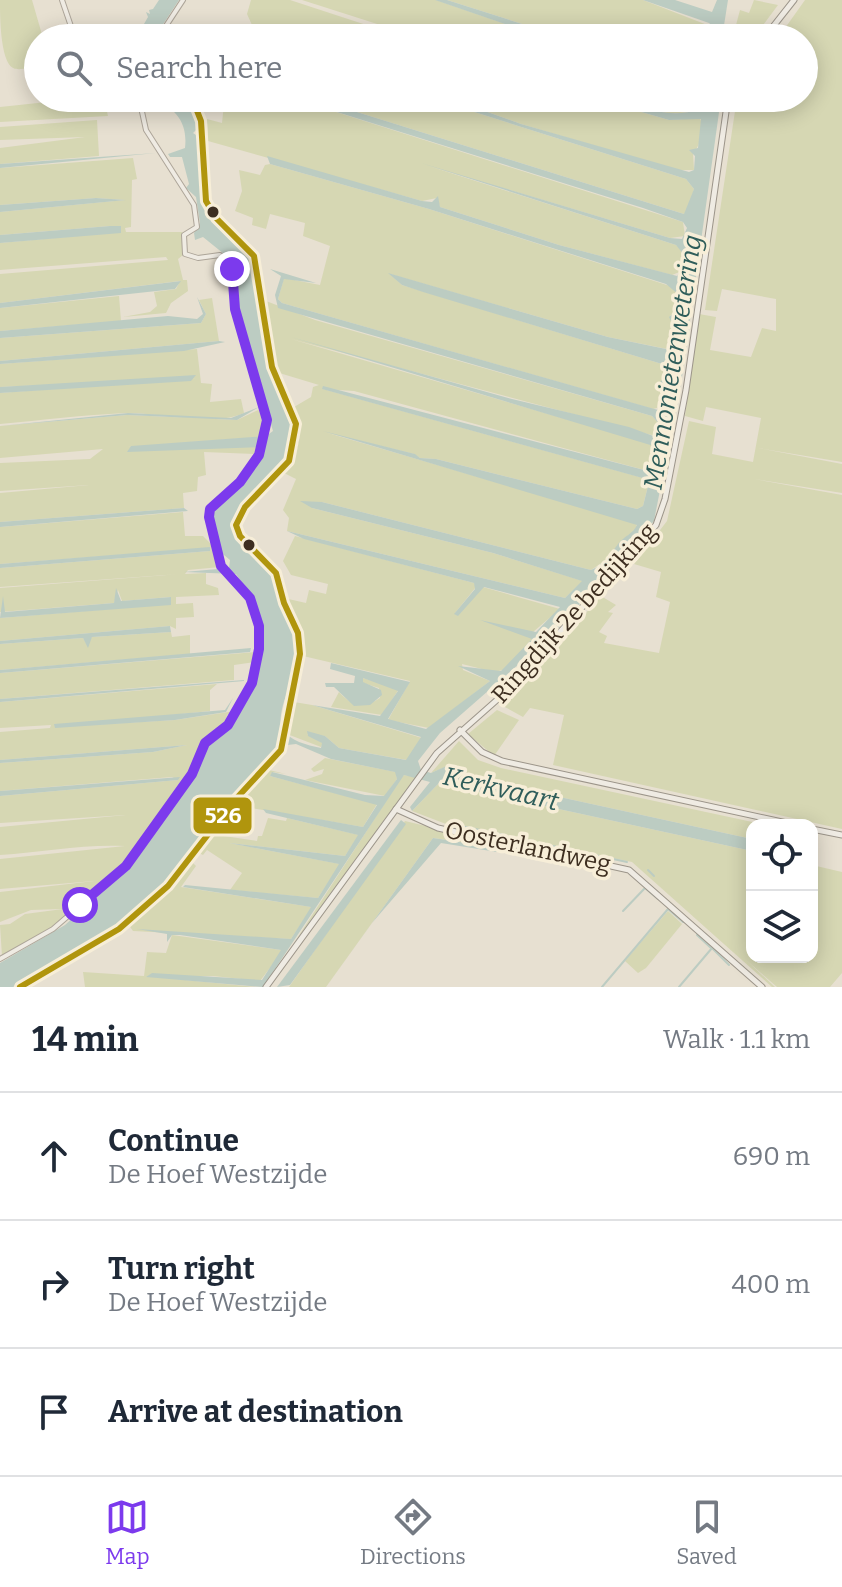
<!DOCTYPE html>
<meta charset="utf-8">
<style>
:root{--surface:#fff;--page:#f2f2f3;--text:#1f2937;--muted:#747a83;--line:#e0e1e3;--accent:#7c3aed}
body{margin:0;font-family:Bitter,serif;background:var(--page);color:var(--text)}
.controls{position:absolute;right:24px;bottom:24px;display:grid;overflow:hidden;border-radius:16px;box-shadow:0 4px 20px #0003}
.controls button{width:72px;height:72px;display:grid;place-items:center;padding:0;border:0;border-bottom:2px solid var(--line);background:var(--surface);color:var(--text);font:40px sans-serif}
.stop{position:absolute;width:24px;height:24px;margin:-18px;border:6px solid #7c3aed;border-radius:50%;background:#fff}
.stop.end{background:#7c3aed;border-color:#fff;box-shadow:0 2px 8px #0008}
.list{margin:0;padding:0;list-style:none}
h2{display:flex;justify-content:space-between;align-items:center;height:104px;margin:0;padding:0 32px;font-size:34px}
h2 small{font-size:26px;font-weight:400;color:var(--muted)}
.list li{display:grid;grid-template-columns:52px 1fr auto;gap:24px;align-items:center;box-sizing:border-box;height:128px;padding:0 32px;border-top:2px solid var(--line)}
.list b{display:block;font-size:30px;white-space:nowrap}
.list p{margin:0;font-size:26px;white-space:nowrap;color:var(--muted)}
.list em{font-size:26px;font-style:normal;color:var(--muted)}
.icon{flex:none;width:44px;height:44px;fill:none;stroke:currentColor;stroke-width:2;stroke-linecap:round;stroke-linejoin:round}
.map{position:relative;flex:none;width:842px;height:987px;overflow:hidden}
.search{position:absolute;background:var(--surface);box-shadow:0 4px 20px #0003;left:24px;right:24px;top:24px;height:88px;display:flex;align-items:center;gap:20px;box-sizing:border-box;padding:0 28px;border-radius:44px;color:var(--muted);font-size:30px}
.sheet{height:488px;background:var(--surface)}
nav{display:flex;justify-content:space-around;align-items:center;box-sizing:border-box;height:112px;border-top:2px solid var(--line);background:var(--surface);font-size:22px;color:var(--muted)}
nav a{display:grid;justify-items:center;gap:4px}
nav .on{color:var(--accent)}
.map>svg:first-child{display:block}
.green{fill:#d6d7b3}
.water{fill:#bcccc2}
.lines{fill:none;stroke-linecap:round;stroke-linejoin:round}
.stream{stroke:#bcccc2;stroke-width:2}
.street-casing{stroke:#ada599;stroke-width:6}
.secondary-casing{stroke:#9c958a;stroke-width:7}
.street{stroke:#efebe3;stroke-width:4}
.secondary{stroke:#efebe3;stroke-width:5}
.bus-1-casing{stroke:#f7eed8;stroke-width:12}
.bus-1{stroke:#b0950d;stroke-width:6}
.route{stroke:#7c3aed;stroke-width:10}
.bus-dot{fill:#3d2e20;stroke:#f7eed8;stroke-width:3}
.labels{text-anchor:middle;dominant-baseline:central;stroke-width:7;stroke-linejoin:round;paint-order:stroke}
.street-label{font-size:24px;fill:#3d2e20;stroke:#f7eed8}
.water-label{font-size:26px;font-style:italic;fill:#2f5d5a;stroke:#f7eed8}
.line-badge{stroke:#f7eed8;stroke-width:3}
.badge-label{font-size:22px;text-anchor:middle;font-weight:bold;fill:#fff}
</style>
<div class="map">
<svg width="842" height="987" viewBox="0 0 842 987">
<rect width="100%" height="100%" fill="#e7e0d1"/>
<g class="green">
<path d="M0 0H32L43 38H38V68C31 67 18 71 13 68 0 61 0 15 0 0Z"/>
<polygon points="251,0 290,0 406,38 257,38 249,36 252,25 247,14"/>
<polygon points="302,0 436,0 546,38 421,38"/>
<polygon points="447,0 643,0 715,28 714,38 566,38"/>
<polygon points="754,0 778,5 758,32 736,25 740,10 749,13"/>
<polygon points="805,0 842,0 842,462 758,448 842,464 842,493 754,479 842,495 842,829 553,765 564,715 530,708 523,717 503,706 601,596 616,605 608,612 613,613 599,632 607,636 604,643 659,653 670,602 656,597 661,572 634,564 667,521 689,421 716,427 712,454 753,462 761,418 706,407 703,421 685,416 699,314 716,317 710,350 751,357 762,328 776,331 776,299 722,289 717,311 705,310 737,98 804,98 804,38 778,38"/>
<polygon points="85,98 104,98 108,116 0,122 0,107"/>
<polygon points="219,98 292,98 683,222 685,236 670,238 429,166 676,245 683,251 682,271 672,275 559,245 440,207 437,198 422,201 208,141 207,119 222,123 224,104"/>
<polygon points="312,98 430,98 686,179 694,189 688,212 684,214"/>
<path d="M448 98H593L669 120 700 118C704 126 701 146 693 153L694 170H676L521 124Z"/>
<path d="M612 98H705L699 109C669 120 640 107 612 98Z"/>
<polygon points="97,120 99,156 0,164 0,148 85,137 0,140 0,127"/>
<polygon points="133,158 137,179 132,180 131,227 125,228 126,232 182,232 183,255 178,259 183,280 187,280 188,291 171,303 166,313 123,317 150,312 157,306 154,292 176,289 180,281 0,303 0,274 168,260 166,257 0,270 0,243 121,232 110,226 0,235 0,212 125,200 96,198 0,205 0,168"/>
<polygon points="270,164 429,209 673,287 679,295 676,312 670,316 675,329 673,346 667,349 608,337 390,274 402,285 662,364 670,373 665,381 664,406 653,409 282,303 278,299 284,278 320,285 330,246 303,236 305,223 270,214 266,229 252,225 253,218 235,211 242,191 239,170 260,175 265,165"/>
<polygon points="119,296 121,321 0,331 0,308"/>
<polygon points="212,298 219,341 0,361 0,338 201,323 206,314 199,300"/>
<polygon points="261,299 315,320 652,416 661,426 659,437 291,339 655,445 657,451 648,471 354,391 323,389 647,479 649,482 643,506 637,509 436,459 420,458 414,454 328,433 636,523 637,527 612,556 591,570 322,502 312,508 493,553 583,581 565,598 287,531 289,518 283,510 296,479 284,473 300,437 294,407 311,397 313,387 319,385 276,372"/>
<path d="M197 349 201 383 212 384 210 402 241 399 244 413C210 428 162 412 125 413 84 415 42 420 0 424V393L196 378 0 387V364Z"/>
<polygon points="258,410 263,412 265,422 260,437 128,447 259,447 255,454 204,452 206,475 198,477 197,491 183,493 184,508 0,522 0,493 89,485 0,491 0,463 90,459 103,449 0,458 0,426 127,415 237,420"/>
<polygon points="183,512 185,536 203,536 213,546 220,567 188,570 185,574 206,573 206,584 218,588 219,595 176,597 176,604 193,603 194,617 176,618 176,629 170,626 0,641 0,618 171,604 170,597 122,601 118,590 114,603 0,612 0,588 180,574 0,587 0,568 210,551 210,548 0,564 0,527"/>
<polygon points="295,536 474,583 476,587 455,613 458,615 483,587 560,609 533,632 532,639 507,669 494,672 462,664 463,670 490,681 429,728 388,720 410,681 303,656 300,632 284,598 306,603 309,590 326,594 328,584 291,575 283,561"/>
<polygon points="171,632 172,637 190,635 190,654 0,670 0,644 83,638 87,645 92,637"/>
<polygon points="256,652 255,662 234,665 234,680 0,699 0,673"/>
<path d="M363 678 399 689 382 715 331 707 339 692C352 706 363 709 380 698L379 688 363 683Z"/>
<path d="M217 684 210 690V711L55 727 175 720 235 711 227 715 225 725 204 742 200 757 179 792 128 863 64 921 2 956 0 925 10 924 25 914 63 909 31 910 0 922V892L94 881 0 889V859L125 846C84 844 42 852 0 855V827L126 815 0 823V796L178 780 172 777 0 791V763L153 752 187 745 0 760V732L50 728 51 725 0 728V702Z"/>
<polygon points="294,702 312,705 422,738 407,760 339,748 325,736 307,734 323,743 321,747 287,734"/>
<polygon points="497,710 519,720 494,756 468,734"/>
<polygon points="459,741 478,760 501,768 766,825 752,825 752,839 450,773 450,765 431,773"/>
<polygon points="325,758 396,772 397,779 385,796 305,780 322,774 324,769 314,772 311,769"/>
<polygon points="269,770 286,774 273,772 270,776 377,804 363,827 240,806 217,835 257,841 258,836 262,836 268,818 286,821 287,818 359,835 345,856 229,843 340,864 318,898 230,890 242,873 207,850 203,855 199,853 239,798"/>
<polygon points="404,775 416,777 294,943 401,778"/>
<polygon points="439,783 752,851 752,957 812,957 812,865 842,872 842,973 830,987 777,987 745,959 775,987 772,987 632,862 446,824 412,811"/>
<polygon points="405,821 538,853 433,838 326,987 289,987"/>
<polygon points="192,862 196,866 181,887 312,907 291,939 133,931 128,924 174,885"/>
<polygon points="668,911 682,924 646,968 638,973 625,961"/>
<polygon points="172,935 281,950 282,952 260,981 213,976 145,976 257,987 85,987 83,972 144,976 147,952 166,953"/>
</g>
<g class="water">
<polygon points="159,0 179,0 154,38 136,38 148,17 146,12 150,14 149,10 153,9"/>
<polygon points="435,0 447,0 566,38 546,38"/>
<polygon points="643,0 675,0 712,12 717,0 728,0 722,38 714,38 715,28 709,23"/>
<path d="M148 98H186L192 104 198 128 193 133 199 137C199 166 196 205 219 227 229 238 244 244 251 258L269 369 292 415 294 437 287 460 273 481 241 508 233 521C233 544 255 553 268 569 276 578 289 619 293 632 306 674 277 695 281 729 291 741 306 745 321 748L322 743 308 736 307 731 325 736 339 748 406 760 421 737 312 705 380 716 398 691 363 678V682L381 690 382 695 370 705 354 706 334 687H326L325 683H354L355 676 330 669 331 663 410 682 388 719 426 729 490 681 458 666 501 671 532 639 480 620 536 632 560 607 484 587 458 616 454 614 475 589 474 583 304 539 287 531 565 598 582 581 493 553 312 508 300 501 322 502 591 570C606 564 611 553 618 544 624 536 633 534 637 525L323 431 415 454 420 458 436 459 637 509 643 506 649 482 646 479 322 389 323 386 648 471 657 447 291 337 512 399 629 427 656 437 661 426 652 416 278 308 275 295 281 276 270 269 316 283 284 279 278 299 282 303 658 410 664 406 667 390 659 383 670 373 662 364 423 292 402 285 388 273 608 337 666 349 674 341 675 329 669 317 676 311 679 295 666 284 429 209 270 164 267 156 422 201 432 202 438 196 440 207 559 245 677 276 682 272 684 255 676 245 421 163 670 238 682 239 687 228 683 222 643 208 292 98H312L684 214 694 189 686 179 430 98H448L521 124 689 172 694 170 695 156 689 150 698 148 701 119 669 120 593 98C629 98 663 123 699 109L705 98H721L682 377 654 521 551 636 440 733 418 761 421 770 431 773 451 764 450 773 752 839V851L439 783 412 811 410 807 430 782 404 775 263 987 146 977 152 973 262 980 281 950 180 935H172L167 942V934L137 929 291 939 311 907 183 887 185 885 318 898 339 864 229 843 345 856 358 835 266 813 263 809 363 827 377 805 270 776 272 772 365 795 384 796 397 779 395 772 331 759 296 744 279 746 225 806 180 868 161 888 114 928 13 987H0V963L65 925 135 861 184 792 209 745 238 716 259 672 261 628 253 599 236 574 184 572 229 568 230 560 218 550 212 513 249 476 263 447 127 452 131 446 266 436 273 431 237 309 234 262 203 237 195 240 194 233 200 223 196 197 186 188 189 184 182 157H170L168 154 185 148C188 123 176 106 148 98Z"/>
<polygon points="156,153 0,168 0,164"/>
<polygon points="96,198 126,200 0,212 0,205"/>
<polygon points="110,226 121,226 121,233 0,243 0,235"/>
<polygon points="181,281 175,289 0,308 0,303"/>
<polygon points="197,297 206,314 201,323 0,338 0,331 168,316 197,319 203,314"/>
<polygon points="219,341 225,342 184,351 0,364 0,361"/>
<polygon points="196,375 191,381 0,393 0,387"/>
<polygon points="259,407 237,420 127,415 0,426 128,413 231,418"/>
<polygon points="184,508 188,511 0,527 0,522"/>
<polygon points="210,547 210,551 0,568 0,564"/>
<polygon points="116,588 121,601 171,597 171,605 0,618 3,596 5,612 114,603"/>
<polygon points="170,626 171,632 92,637 88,648 83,638 0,644 0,641"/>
<polygon points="251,648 250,652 0,673 0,670"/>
<polygon points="244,680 244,681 0,702 0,699"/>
<polygon points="233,698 226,712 175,720 55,728 54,724 225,710"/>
<polygon points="187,745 153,752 0,763 0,760"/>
<polygon points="180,777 178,780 0,796 0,791"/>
<polygon points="401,820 406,824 290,985 277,987"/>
<polygon points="433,838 501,848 497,852 441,843 372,923 326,987"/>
</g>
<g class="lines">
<g class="stream">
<polyline points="456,825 504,835"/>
<polyline points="511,837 627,862"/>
<polyline points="648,870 654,876"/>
<polyline points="623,911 645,888 658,899"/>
<polyline points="697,935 711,948"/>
<polyline points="602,987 668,909 683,922"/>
<polyline points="679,987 712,948 729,965"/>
</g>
<defs>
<g id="street">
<polyline points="62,0 75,38"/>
<polyline points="158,38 183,0"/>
<polyline points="0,959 53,929 126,866 192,774 205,743 228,725 252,683 259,649 259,626 251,600 221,566 209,517 210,509 240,482 259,455 267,420 235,309 232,264 220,255 198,258 185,254 184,235 197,227 194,205 146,130 139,98"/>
<path d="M20 987 119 929 168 886 234 801 281 750 300 654 298 633 284 603 276 573 240 536 236 525C240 498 284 484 294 448 305 409 280 400 272 367 263 331 257 293 254 256 243 235 215 229 206 201 195 170 212 125 192 98"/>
</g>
<g id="secondary">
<polyline points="764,38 794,0"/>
<polyline points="460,730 482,752 502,761 796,825"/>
<polyline points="396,809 438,828 629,870 762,987"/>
<polyline points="812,829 842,835"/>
<polyline points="266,987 437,753 507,691 656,525 665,499 686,390 728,98"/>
</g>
</defs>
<use href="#street" class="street-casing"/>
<use href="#secondary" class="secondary-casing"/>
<use href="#street" class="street"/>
<use href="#secondary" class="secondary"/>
<defs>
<polyline id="bus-1" points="20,987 119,929 168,886 234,801 281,750 300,654 298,633 284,603 276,573 240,536 236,525 245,507 289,461 296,424 272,367 254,256 216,218 206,201 201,121 192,98"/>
</defs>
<use href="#bus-1" class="bus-1-casing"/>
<use href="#bus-1" class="bus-1"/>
</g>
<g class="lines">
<polyline class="route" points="80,905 126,866 192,774 205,743 228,725 252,683 259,649 259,626 250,598 221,566 209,517 210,509 240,482 259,455 267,420 235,309 232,269"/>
</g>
<g class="bus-dot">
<circle cx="213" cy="212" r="7"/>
<circle cx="249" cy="545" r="7"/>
</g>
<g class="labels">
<g class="street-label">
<text transform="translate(574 613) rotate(-48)">Ringdijk 2e bedijking</text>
<text transform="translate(528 847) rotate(12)">Oosterlandweg</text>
</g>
<g class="water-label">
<text transform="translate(673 362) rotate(-81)">Mennonietenwetering</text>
<text transform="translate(501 789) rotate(13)">Kerkvaart</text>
</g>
</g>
<rect class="line-badge" x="192" y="796" width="61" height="39" rx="8" fill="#b0950d"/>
<g class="badge-label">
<text x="223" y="823">526</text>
</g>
</svg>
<div class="controls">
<button><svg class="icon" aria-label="locate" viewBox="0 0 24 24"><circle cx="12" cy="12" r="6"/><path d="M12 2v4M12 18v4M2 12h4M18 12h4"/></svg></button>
<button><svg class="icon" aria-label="layers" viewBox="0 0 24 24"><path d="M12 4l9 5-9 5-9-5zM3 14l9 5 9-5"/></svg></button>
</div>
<div class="stop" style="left:80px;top:905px"></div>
<div class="stop end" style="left:232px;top:269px"></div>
<div class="search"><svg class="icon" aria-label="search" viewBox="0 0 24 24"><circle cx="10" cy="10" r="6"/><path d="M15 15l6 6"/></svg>Search here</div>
</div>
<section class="sheet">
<h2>14 min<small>Walk · 1.1 km</small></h2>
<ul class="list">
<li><svg class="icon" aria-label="ahead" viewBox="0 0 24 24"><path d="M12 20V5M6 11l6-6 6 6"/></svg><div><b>Continue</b><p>De Hoef Westzijde</p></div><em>690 m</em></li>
<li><svg class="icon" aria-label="right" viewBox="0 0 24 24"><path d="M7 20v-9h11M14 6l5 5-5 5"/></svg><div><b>Turn right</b><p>De Hoef Westzijde</p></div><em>400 m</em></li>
<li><svg class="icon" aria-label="arrive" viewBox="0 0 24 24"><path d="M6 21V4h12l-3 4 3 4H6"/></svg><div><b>Arrive at destination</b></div></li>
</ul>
</section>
<nav>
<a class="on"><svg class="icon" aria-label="map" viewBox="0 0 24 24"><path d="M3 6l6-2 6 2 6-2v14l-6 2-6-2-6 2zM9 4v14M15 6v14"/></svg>Map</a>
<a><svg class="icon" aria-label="directions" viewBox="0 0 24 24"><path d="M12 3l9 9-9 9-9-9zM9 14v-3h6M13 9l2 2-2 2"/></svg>Directions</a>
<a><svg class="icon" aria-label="saved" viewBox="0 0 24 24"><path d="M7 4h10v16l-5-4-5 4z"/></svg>Saved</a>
</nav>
